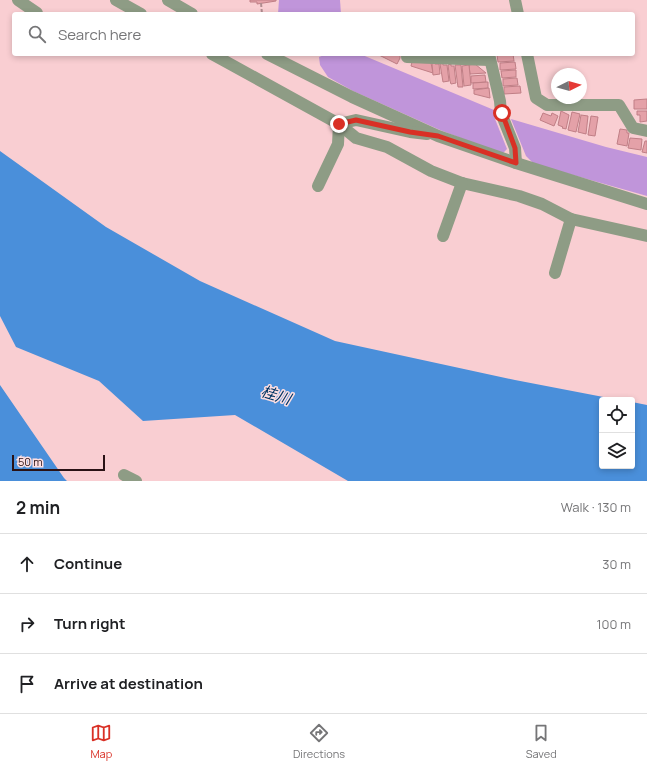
<!DOCTYPE html>
<meta charset="utf-8">
<style>
:root{--surface:#fff;--page:#f2f2f2;--text:#202124;--muted:#757577;--line:#e0e0e0;--accent:#d93025}
body{margin:0;font-family:Manrope,"Noto Sans JP",sans-serif;background:var(--page);color:var(--text)}
.controls{position:absolute;right:12px;bottom:12px;display:grid;overflow:hidden;border-radius:4px;box-shadow:0 2px 6px #0003}
.controls button{width:36px;height:36px;display:grid;place-items:center;padding:0;border:0;border-bottom:1px solid var(--line);background:var(--surface);color:var(--text);font:20px sans-serif}
.compass{position:absolute;left:551px;top:68px;width:36px;height:36px;border-radius:50%;background:var(--surface);box-shadow:0 2px 6px #0003;rotate:85deg}
.scale{position:absolute;left:12px;bottom:10px;width:93px;box-sizing:border-box;padding-left:4px;border:2px solid #2a1215;border-top:0;font-size:11px;line-height:14px;white-space:nowrap;color:#2a1215;-webkit-text-stroke:3px #fddfe2;paint-order:stroke}
.stop{position:absolute;width:12px;height:12px;margin:-9px;border:3px solid #d93025;border-radius:50%;background:#fff}
.stop.end{background:#d93025;border-color:#fff;box-shadow:0 1px 4px #0008}
.list{margin:0;padding:0;list-style:none}
h2{display:flex;justify-content:space-between;align-items:center;height:52px;margin:0;padding:0 16px;font-size:17px}
h2 small{font-size:13px;font-weight:400;color:var(--muted)}
.list li{display:grid;grid-template-columns:26px 1fr auto;gap:12px;align-items:center;box-sizing:border-box;height:60px;padding:0 16px;border-top:1px solid var(--line)}
.list b{display:block;font-size:15px;white-space:nowrap}
.list em{font-size:13px;font-style:normal;color:var(--muted)}
.icon{flex:none;width:22px;height:22px;fill:none;stroke:currentColor;stroke-width:2;stroke-linecap:round;stroke-linejoin:round}
.map{position:relative;flex:none;width:647px;height:481px;overflow:hidden}
.search{position:absolute;background:var(--surface);box-shadow:0 2px 6px #0003;left:12px;right:12px;top:12px;height:44px;display:flex;align-items:center;gap:10px;box-sizing:border-box;padding:0 14px;border-radius:4px;color:var(--muted);font-size:15px}
.sheet{height:232px;background:var(--surface)}
nav{display:flex;justify-content:space-around;align-items:center;box-sizing:border-box;height:56px;border-top:1px solid var(--line);background:var(--surface);font-size:11px;color:var(--muted)}
nav a{display:grid;justify-items:center;gap:2px}
nav .on{color:var(--accent)}
.map>svg:first-child{display:block}
.green{fill:#c095da}
.water{fill:#4a8fda}
.building{fill:#e4a1a8;stroke:#c07f86}
.lines{fill:none;stroke-linecap:round;stroke-linejoin:round}
.path{stroke:#b18d90;stroke-width:2;stroke-dasharray:4 2;stroke-linecap:butt}
.minor{stroke:#8e9c85;stroke-width:12}
.route{stroke:#d93025;stroke-width:5}
.labels{text-anchor:middle;dominant-baseline:central;stroke-width:3;stroke-linejoin:round;paint-order:stroke}
.water-label{font-size:15px;font-style:italic;fill:#003463;stroke:#fddfe2}
</style>
<div class="map">
<svg width="647" height="481" viewBox="0 0 647 481">
<rect width="100%" height="100%" fill="#f9ced2"/>
<g class="green">
<polygon points="279,0 340,0 341,14 278,14"/>
<polygon points="327,54 360,54 494,110 495,119 507,149 502,154 440,130 353,91 328,77 320,65 319,57"/>
<polygon points="511,119 606,147 647,157 647,196 534,164 526,156"/>
</g>
<g class="water">
<polygon points="0,151 106,227 200,281 335,341 515,380 619,400 602,400 602,466 632,466 632,402 647,405 647,481 348,481 235,415 143,421 99,381 16,347 0,316"/>
<polygon points="0,385 64,478 67,481 0,481"/>
</g>
<g class="building">
<polygon points="250,0 276,0 276,1 257,4 257,2 250,2"/>
<polygon points="377,54 400,54 400,58 397,64"/>
<polygon points="513,54 514,61 498,62 497,55"/>
<polygon points="412,62 431,63 433,73 411,66"/>
<polygon points="435,62 435,64 439,64 440,74 433,75 432,63"/>
<polygon points="515,62 516,69 500,70 500,63"/>
<polygon points="443,63 443,65 447,65 449,81 443,82 440,64"/>
<polygon points="451,64 451,66 454,66 456,83 451,84 450,81 448,65"/>
<polygon points="475,64 486,73 470,74 469,65"/>
<polygon points="455,65 461,65 463,87 458,87"/>
<polygon points="469,65 471,85 464,86 462,66"/>
<polygon points="516,70 516,77 502,78 501,71"/>
<polygon points="485,75 486,82 471,83 471,76"/>
<polygon points="517,78 518,85 503,86 503,79"/>
<polygon points="488,82 488,88 473,89 473,83"/>
<polygon points="520,86 521,93 504,94 504,87"/>
<polygon points="489,88 490,98 474,94 474,90"/>
<polygon points="647,99 647,109 634,109 634,100"/>
<polygon points="561,111 569,115 566,129 562,128 563,127 558,125"/>
<polygon points="637,111 647,111 647,121 640,122 640,115 637,115"/>
<polygon points="572,112 580,114 576,132 568,130"/>
<polygon points="543,113 551,116 552,113 558,116 554,126 540,120"/>
<polygon points="581,115 588,116 586,134 578,132"/>
<polygon points="591,116 598,117 595,136 588,135"/>
<polygon points="620,129 627,130 627,133 629,133 627,146 617,144"/>
<polygon points="630,138 642,139 641,150 628,148"/>
<polygon points="645,141 647,141 647,153 642,152"/>
</g>
<g class="lines">
<polyline class="path" points="261,3 262,14"/>
<g class="minor">
<polyline points="18,0 37,13"/>
<polyline points="116,0 141,14"/>
<polyline points="168,0 192,14"/>
<polyline points="515,0 518,14"/>
<polyline points="212,54 339,124 356,138 387,147 431,171 462,183 519,196 542,204 571,219 647,236"/>
<polyline points="267,54 352,97 438,136 516,163 647,204"/>
<polyline points="489,54 500,101 501,113 515,148 516,163"/>
<polyline points="527,54 536,98 547,105 619,105 633,128 647,131"/>
<polyline points="407,57 489,60"/>
<polyline points="318,186 338,144 339,124 356,120 410,132 427,134"/>
<polyline points="443,236 462,183"/>
<polyline points="555,273 571,219"/>
<polyline points="124,475 136,481"/>
</g>
</g>
<g class="lines">
<polyline class="route" points="339,124 356,120 410,132 438,136 516,163 515,148 502,113"/>
</g>
<g class="labels">
<g class="water-label">
<text transform="translate(276 395) rotate(17)">桂川</text>
</g>
</g>
</svg>
<div class="controls">
<button><svg class="icon" aria-label="locate" viewBox="0 0 24 24"><circle cx="12" cy="12" r="6"/><path d="M12 2v4M12 18v4M2 12h4M18 12h4"/></svg></button>
<button><svg class="icon" aria-label="layers" viewBox="0 0 24 24"><path d="M12 4l9 5-9 5-9-5zM3 14l9 5 9-5"/></svg></button>
</div>
<svg class="compass" viewBox="-18 -18 36 36"><path d="M0-13l5 13h-10z" fill="#e53935"/><path d="M0 13l5-13h-10z" fill="#757577"/></svg>
<div class="scale">50 m</div>
<div class="stop" style="left:502px;top:113px"></div>
<div class="stop end" style="left:339px;top:124px"></div>
<div class="search"><svg class="icon" aria-label="search" viewBox="0 0 24 24"><circle cx="10" cy="10" r="6"/><path d="M15 15l6 6"/></svg>Search here</div>
</div>
<section class="sheet">
<h2>2 min<small>Walk · 130 m</small></h2>
<ul class="list">
<li><svg class="icon" aria-label="ahead" viewBox="0 0 24 24"><path d="M12 20V5M6 11l6-6 6 6"/></svg><div><b>Continue</b></div><em>30 m</em></li>
<li><svg class="icon" aria-label="right" viewBox="0 0 24 24"><path d="M7 20v-9h11M14 6l5 5-5 5"/></svg><div><b>Turn right</b></div><em>100 m</em></li>
<li><svg class="icon" aria-label="arrive" viewBox="0 0 24 24"><path d="M6 21V4h12l-3 4 3 4H6"/></svg><div><b>Arrive at destination</b></div></li>
</ul>
</section>
<nav>
<a class="on"><svg class="icon" aria-label="map" viewBox="0 0 24 24"><path d="M3 6l6-2 6 2 6-2v14l-6 2-6-2-6 2zM9 4v14M15 6v14"/></svg>Map</a>
<a><svg class="icon" aria-label="directions" viewBox="0 0 24 24"><path d="M12 3l9 9-9 9-9-9zM9 14v-3h6M13 9l2 2-2 2"/></svg>Directions</a>
<a><svg class="icon" aria-label="saved" viewBox="0 0 24 24"><path d="M7 4h10v16l-5-4-5 4z"/></svg>Saved</a>
</nav>
